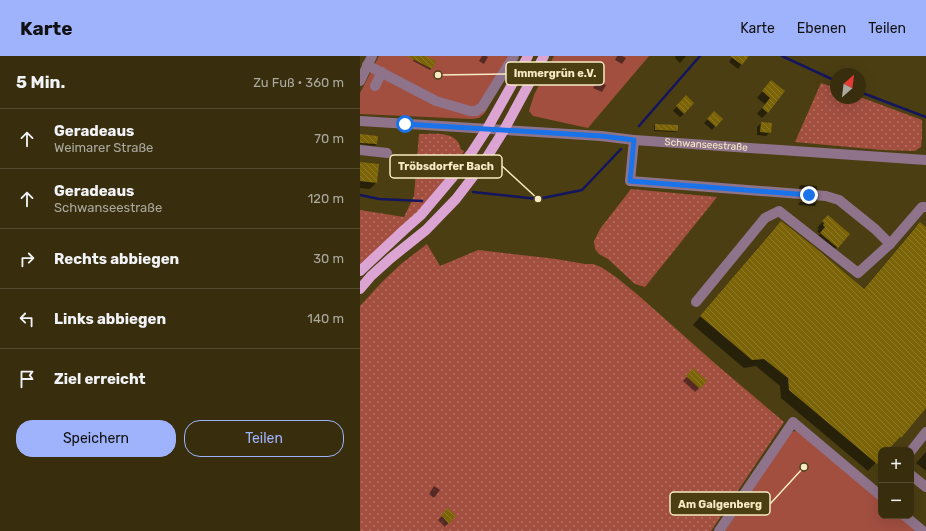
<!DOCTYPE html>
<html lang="de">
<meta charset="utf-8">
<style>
:root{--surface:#382e0e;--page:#433a1c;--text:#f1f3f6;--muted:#aba89e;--line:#524a2e;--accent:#9fb3fd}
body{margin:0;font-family:Rubik,sans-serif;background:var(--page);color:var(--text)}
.controls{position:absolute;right:12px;bottom:12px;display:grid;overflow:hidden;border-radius:8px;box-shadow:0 4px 16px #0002}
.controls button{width:36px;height:36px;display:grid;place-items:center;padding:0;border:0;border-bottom:1px solid var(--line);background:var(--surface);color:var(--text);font:20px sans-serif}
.compass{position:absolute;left:470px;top:12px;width:36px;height:36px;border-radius:50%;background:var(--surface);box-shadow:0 4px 16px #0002;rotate:28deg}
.stop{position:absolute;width:12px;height:12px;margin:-9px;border:3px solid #1a73e8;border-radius:50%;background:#fff}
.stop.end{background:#1a73e8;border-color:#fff;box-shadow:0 1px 4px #0008}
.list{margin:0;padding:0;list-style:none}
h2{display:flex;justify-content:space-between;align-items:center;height:52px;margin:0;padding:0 16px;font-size:17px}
h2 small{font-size:13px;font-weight:400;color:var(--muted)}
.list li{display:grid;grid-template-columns:26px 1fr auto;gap:12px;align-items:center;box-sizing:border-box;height:60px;padding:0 16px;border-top:1px solid var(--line)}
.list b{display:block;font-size:15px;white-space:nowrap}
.list p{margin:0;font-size:13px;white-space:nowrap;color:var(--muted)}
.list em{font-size:13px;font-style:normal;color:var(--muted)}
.actions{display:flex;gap:8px;padding:12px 16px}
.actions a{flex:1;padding:9px 0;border:1px solid var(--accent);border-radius:16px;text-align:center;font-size:14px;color:var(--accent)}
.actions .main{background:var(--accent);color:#111}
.icon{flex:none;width:22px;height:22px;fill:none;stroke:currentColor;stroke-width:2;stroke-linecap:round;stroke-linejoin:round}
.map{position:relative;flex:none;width:566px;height:475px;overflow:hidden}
header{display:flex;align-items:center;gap:24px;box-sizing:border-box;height:56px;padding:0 20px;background:var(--accent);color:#111}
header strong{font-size:19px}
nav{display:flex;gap:22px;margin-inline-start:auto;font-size:14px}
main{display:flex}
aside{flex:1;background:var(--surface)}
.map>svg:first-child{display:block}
.grass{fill:url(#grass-dots)}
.garden{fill:#a24f40}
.shadow{fill:#0007}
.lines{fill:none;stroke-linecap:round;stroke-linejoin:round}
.stream{stroke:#13155f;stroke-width:2.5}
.building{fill:url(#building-back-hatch)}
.minor{stroke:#8f738a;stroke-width:10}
.major{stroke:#dca4d3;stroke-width:10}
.route{stroke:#1a73e8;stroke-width:5}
.labels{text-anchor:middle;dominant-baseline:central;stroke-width:4;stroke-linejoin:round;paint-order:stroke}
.street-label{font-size:10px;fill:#f8ebc4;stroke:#4b3e13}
.leader{fill:none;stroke:#f8ebc4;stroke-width:1.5}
.callout-dot{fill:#f8ebc4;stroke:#4b3e13;stroke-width:1.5}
.callout{fill:#4b3e13;stroke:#f8ebc4;stroke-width:1.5}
.callout-label{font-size:11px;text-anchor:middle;font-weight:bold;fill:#f8ebc4}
</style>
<header>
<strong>Karte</strong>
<nav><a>Karte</a><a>Ebenen</a><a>Teilen</a></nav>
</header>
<main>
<aside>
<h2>5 Min.<small>Zu Fuß · 360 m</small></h2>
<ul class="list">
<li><svg class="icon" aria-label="ahead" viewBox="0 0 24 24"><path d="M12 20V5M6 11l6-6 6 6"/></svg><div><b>Geradeaus</b><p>Weimarer Straße</p></div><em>70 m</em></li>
<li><svg class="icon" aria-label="ahead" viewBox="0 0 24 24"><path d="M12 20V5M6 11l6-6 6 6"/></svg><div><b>Geradeaus</b><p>Schwanseestraße</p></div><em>120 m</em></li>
<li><svg class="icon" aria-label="right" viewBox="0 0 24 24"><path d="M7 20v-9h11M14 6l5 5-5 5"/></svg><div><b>Rechts abbiegen</b></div><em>30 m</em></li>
<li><svg class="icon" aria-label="left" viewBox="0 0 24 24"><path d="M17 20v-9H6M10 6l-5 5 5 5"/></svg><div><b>Links abbiegen</b></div><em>140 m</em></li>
<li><svg class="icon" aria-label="arrive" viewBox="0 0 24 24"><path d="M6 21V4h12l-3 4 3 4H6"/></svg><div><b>Ziel erreicht</b></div></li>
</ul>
<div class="actions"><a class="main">Speichern</a><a>Teilen</a></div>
</aside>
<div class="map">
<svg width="566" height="475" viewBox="0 0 566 475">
<defs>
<pattern id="grass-dots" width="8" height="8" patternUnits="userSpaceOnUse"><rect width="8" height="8" fill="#a24f40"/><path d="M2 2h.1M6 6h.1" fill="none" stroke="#b47163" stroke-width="1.8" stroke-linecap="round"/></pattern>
<pattern id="building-back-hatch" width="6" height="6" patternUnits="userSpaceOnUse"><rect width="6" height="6" fill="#7b6307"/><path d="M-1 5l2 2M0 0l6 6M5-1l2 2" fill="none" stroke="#8e7a2a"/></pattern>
</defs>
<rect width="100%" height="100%" fill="#4b3e13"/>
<g class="grass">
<polygon points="461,27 476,32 476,42 500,42 500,41 562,64 562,82 561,91 555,95 522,94 435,86"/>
<path d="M59 78C75 78 98 74 101 94L104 95 101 102 58 157 0 210V154L44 161 54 140Z"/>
<polygon points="271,133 357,141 285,231 275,228 248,203 239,198 235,193 234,185 240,173"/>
<polygon points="67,188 80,210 118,194 196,203 225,208 233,208 241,211 256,221 278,239 359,311 424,366 351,475 0,475 0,250 22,226 41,208"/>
</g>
<g class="garden">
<polygon points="19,0 157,0 124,58 119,62 112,63 0,58 0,37"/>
<polygon points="194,0 289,0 228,72 173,60 169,55 174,39"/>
<polygon points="436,375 440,377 521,445 521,460 539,460 557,475 365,475 431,376"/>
</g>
<g class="shadow">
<polygon points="55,0 63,0 75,6 71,13 70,14 53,5"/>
<polygon points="122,0 126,0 128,1 124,8 119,5"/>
<polygon points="257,0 262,0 266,2 262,8 255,4"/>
<polygon points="315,0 326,0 320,7 315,2 316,1"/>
<polygon points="373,0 386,0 387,1 378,13 369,6"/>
<polygon points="238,25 246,29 242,36 233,32"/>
<polygon points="411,25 424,36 408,56 402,62 397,58 405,48 397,42"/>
<polygon points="322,44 324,58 320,61 313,55"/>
<polygon points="350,61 355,70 352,74 344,67"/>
<polygon points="401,67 410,76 406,80 397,79 397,71"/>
<polygon points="296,69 317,75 315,76 294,75 294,70"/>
<polygon points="0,79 17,81 16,88 15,90 0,88"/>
<polygon points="0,108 16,127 10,133 0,132"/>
<polygon points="441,129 457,130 457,132 456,134 439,133 439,131"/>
<polygon points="440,146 456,147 456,148 455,150 438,149"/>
<polygon points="468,160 477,191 471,197 455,183 460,178 457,175 459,173 457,172"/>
<polygon points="421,166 503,234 552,175 560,167 566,172 566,350 540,381 527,394 521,394 521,401 508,415 421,342 420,330 396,310 384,312 333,269 413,174"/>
<polygon points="333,314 346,325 335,336 323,325"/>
<polygon points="566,396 566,415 556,407"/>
<polygon points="74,430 80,434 74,442 69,438"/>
<polygon points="88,454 95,460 85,471 78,464"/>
</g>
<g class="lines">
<g class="stream">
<polyline points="422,0 476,25"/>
<polyline points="500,36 566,61"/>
<polyline points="279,70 340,0"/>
<polyline points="113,136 178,143 222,134 261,93"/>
<polyline points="0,139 19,143 62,145"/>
</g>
</g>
<g class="building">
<polygon points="47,0 66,0 76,5 72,13"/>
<polygon points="370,0 389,0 382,9"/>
<polygon points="411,24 425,35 408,57 402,52 410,42 402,35"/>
<polygon points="326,39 334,47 324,58 316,50"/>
<polygon points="354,55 363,63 356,71 347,63"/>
<polygon points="401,66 412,67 411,77 400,76"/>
<polygon points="295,68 318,69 318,75 295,74"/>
<polygon points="0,78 18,80 17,88 0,87"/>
<polygon points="0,106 19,108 17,127 0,125"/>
<polygon points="468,159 490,178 478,192 460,177 465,171 463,169 464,167 462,165"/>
<polygon points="421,165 452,189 504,233 560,166 566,171 566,352 541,382 540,381 528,394 521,394 521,403 517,408 429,334 428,322 404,303 392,304 340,260"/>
<polygon points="333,312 347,325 340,333 326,320"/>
<polygon points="88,452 96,460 89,468 81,459"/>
</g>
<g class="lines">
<g class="minor">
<polyline points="7,9 76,45 110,55 116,55 122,51 154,0"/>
<polyline points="0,25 12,0"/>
<polyline points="15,30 22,16"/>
<path id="s1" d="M0 65 241 80 274 84 566 104"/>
<polyline points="274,84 270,125 466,140 479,144 515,173 530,188 498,217 419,155 405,162 336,246"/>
<polyline points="0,94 27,97"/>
<polyline points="530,188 562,151 566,151"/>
<polyline points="551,395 566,376"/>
<polyline points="551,419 566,431"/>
<polyline points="545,460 563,475"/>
<polyline points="359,475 433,366 521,440"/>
</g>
<g class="major">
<polyline points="0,215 44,174 61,159 93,121 112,96 127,73 168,0"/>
<polyline points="0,233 11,220 31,202 66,174 96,143 122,109 144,74 184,0"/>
</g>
</g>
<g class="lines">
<polyline class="route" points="45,68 241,80 274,84 270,125 449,139"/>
</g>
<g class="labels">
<g class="street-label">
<text stroke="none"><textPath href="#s1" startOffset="347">Schwanseestraße</textPath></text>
</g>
</g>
<path class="leader" d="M78 19L146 18M178 143L142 110M444 411L410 448"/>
<g class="callout-dot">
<circle cx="78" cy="19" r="4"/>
<circle cx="178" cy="143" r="4"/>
<circle cx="444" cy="411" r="4"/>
</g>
<g class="callout">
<rect x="146" y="6" width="98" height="23" rx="4"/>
<rect x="30" y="99" width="112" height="23" rx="4"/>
<rect x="310" y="436" width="100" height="23" rx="4"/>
</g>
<g class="callout-label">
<text x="195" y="21">Immergrün e.V.</text>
<text x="86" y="114">Tröbsdorfer Bach</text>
<text x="360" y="452">Am Galgenberg</text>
</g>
</svg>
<div class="controls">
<button>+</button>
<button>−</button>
</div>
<svg class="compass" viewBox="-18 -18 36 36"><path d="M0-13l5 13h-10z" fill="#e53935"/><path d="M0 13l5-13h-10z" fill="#aba89e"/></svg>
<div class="stop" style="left:45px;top:68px"></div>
<div class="stop end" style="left:449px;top:139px"></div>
</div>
</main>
